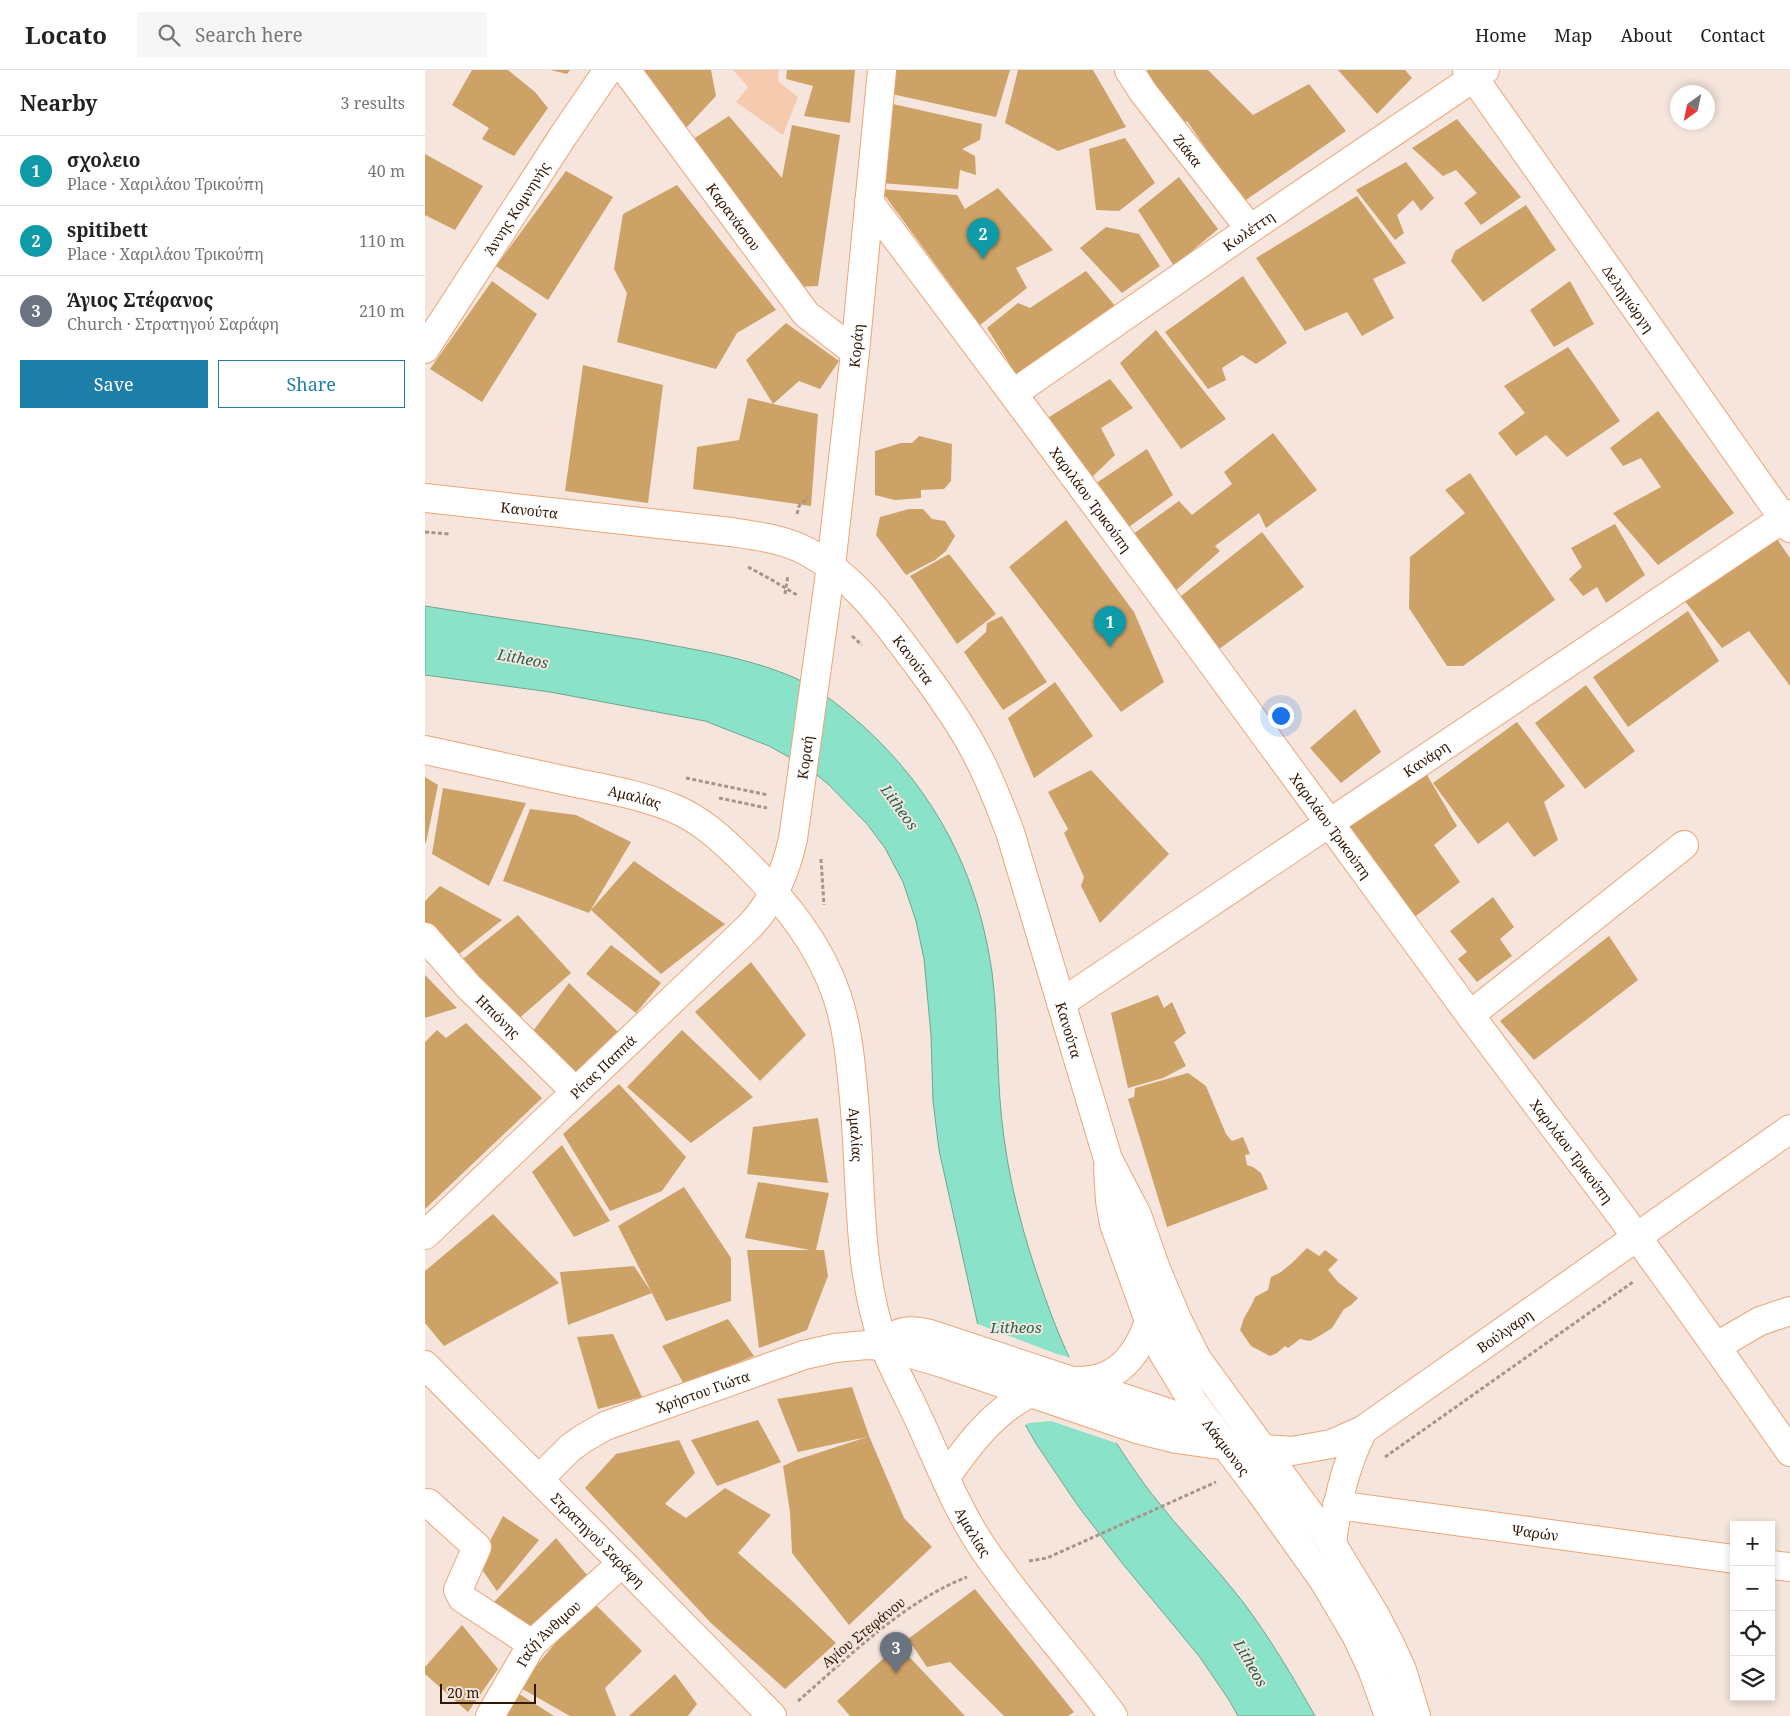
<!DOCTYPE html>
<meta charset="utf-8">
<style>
:root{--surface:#fff;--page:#f6f6f6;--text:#222;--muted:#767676;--line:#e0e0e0;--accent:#1d7eaa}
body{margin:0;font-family:"Noto Serif",serif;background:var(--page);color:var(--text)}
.controls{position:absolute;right:15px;bottom:15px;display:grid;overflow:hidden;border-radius:0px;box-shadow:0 2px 8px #0003}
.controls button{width:45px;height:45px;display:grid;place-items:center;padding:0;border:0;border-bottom:1px solid var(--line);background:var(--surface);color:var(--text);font:25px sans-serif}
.compass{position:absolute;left:1245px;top:15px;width:45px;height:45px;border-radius:50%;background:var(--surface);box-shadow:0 2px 8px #0003;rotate:213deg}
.scale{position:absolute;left:15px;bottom:12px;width:96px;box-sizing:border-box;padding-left:5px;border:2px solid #321704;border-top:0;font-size:14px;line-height:18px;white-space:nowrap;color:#321704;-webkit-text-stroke:4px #f5e5dc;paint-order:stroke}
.you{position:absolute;left:855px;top:645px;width:18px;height:18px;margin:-12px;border:4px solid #fff;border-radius:50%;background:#1a73e8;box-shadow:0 0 0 8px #1a73e833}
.badge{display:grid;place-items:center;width:32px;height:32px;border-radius:50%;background:var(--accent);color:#fff;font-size:16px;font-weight:700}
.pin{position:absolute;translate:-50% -41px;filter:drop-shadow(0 1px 2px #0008)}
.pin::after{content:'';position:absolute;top:26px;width:18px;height:15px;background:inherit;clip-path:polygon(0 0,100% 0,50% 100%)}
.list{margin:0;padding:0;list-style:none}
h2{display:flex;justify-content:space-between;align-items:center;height:65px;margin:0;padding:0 20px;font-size:21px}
h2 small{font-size:16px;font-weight:400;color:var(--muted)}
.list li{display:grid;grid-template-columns:32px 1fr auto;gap:15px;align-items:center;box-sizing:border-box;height:70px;padding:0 20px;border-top:1px solid var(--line)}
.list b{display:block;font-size:19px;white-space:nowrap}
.list p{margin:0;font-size:16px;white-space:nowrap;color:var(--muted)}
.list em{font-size:16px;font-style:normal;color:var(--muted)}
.actions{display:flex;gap:10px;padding:15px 20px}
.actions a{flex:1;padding:11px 0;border:1px solid var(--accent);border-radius:0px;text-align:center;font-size:18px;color:var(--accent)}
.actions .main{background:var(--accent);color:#fff}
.icon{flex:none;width:28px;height:28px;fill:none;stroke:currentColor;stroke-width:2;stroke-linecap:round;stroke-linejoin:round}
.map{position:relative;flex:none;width:1365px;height:1646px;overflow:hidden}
header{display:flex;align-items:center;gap:30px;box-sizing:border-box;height:70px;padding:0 25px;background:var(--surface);border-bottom:1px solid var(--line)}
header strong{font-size:24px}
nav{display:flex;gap:28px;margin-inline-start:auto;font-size:18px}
.search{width:350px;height:45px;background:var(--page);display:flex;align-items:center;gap:12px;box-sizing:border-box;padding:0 18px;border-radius:0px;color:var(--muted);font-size:19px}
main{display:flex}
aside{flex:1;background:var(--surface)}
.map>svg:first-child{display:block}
.green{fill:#f6caaf}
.water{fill:#8ae2c9;stroke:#70a58e}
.pier{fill:#f5e5dc}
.building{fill:#cda267}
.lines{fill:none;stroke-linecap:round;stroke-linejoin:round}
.street-casing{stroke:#eda575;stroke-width:30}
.secondary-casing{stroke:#eda575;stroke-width:30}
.primary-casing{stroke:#eda575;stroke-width:30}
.path{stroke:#a99487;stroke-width:3;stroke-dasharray:4 2.5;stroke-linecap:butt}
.street{stroke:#fff;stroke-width:28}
.secondary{stroke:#fff;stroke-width:28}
.primary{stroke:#fff;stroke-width:28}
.labels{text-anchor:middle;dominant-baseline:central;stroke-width:4;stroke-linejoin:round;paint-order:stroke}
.street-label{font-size:14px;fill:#321704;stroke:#f5e5dc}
.water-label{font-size:15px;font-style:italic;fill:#206554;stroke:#f5e5dc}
</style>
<header>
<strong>Locato</strong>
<div class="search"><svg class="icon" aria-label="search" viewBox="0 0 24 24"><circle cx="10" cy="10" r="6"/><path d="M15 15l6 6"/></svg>Search here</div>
<nav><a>Home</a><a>Map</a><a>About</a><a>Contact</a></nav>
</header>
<main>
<aside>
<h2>Nearby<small>3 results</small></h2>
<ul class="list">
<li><span class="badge" style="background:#0f9aa8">1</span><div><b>σχολειο</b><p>Place · Χαριλάου Τρικούπη</p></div><em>40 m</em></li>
<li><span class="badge" style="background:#0f9aa8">2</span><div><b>spitibett</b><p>Place · Χαριλάου Τρικούπη</p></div><em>110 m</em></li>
<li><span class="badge" style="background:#6b7280">3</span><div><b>Άγιος Στέφανος</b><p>Church · Στρατηγού Σαράφη</p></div><em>210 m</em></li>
</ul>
<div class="actions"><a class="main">Save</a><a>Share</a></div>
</aside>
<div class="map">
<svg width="1365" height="1646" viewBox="0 0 1365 1646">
<rect width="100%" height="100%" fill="#f5e5dc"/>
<polygon class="green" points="308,0 354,0 353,11 373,27 358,65 311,32 323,17"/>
<path class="water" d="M0 536C73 548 146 558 219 570 266 579 314 586 358 603 388 614 413 634 437 655 511 722 553 804 567 902 574 957 571 1013 579 1068 587 1129 605 1187 626 1244 650 1308 685 1368 726 1423 755 1461 789 1494 818 1532 845 1568 868 1607 890 1646H813L804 1630 774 1586 697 1493 653 1436 610 1372 575 1309 556 1269 514 1080 508 1031 506 965 499 889 491 851 478 812 460 778 442 754 403 714 382 697 344 676 280 651 125 622 0 605Z"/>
<polygon class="pier" points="550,1253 632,1284 647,1288 666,1326 694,1374 626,1351 604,1353 598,1356 553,1270"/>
<g class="building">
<polygon points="47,0 83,0 110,22 123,38 89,86 57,69 64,58 27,35"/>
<polygon points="126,0 145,0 142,4"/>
<polygon points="218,0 286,0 291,26 261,58"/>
<polygon points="362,0 430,0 425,53 379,46 388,16 361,9"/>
<polygon points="469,0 585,0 571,47 467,24"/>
<polygon points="593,0 668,0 701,57 633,81 580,53"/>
<polygon points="724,0 783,0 828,45 884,14 921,61 818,132 762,51 756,56 715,2"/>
<polygon points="913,0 980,0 987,8 952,44"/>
<polygon points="468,34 557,54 555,70 537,79 550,86 551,105 535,100 533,119 456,113"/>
<polygon points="304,46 357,108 367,55 415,65 393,216 371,217 262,73"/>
<polygon points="1032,49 1096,127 1056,155 1039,133 1052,123 1031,100 1018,106 987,78"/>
<polygon points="700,68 730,113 694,141 671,140 664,79"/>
<polygon points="0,84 58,116 30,160 0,145"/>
<polygon points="981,92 1009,128 996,141 988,130 972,145 979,163 970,170 931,120"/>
<polygon points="141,101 188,127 123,230 71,196"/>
<polygon points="754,107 793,159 749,196 713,140"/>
<polygon points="252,115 351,240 312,263 291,299 192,272 202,223 189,199 198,144"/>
<polygon points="573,118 628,180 591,198 602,218 555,255 455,119 532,125 540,139"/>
<polygon points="932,126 981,193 948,209 969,248 937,266 922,242 880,261 831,188"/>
<polygon points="1101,135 1131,180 1058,232 1026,191 1030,181"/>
<polygon points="681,157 714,164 735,196 697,223 655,178"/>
<polygon points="661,201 691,237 592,306 562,258 593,233 605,238"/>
<polygon points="818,206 862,273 831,294 817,285 797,298 801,310 783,319 740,262"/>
<polygon points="67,211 112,244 57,332 5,299"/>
<polygon points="1145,211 1169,254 1129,277 1105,240"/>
<polygon points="361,253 414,291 395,319 374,311 348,334 393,344 386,436 268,419 272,377 314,370 323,328 348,334 321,290"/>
<polygon points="731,260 801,349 756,379 695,293"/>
<polygon points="1143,277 1195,351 1142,387 1121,365 1091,386 1073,363 1100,343 1079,316"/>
<polygon points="158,295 238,315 223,433 140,421"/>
<polygon points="685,309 708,338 676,358 690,385 667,407 621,349"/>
<polygon points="1233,341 1309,443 1233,495 1188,443 1236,417 1216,388 1198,396 1185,378"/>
<polygon points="848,363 892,420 841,458 834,443 790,476 795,481 748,523 704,467 754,431 767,445 807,414 799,402"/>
<polygon points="494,366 527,374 526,411 519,419 496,420 496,428 470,430 450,425 450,381 476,373 487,373"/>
<polygon points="722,379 748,425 701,459 667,416"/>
<polygon points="1045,403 1130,530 1038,596 1022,596 984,538 985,487 1040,443 1020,420"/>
<polygon points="484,439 498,439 507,449 520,451 530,466 521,481 510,490 481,505 451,465 455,447"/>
<polygon points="641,450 709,542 739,612 696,642 584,497"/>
<polygon points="1190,454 1220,505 1181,533 1172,517 1158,526 1144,509 1157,497 1146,478"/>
<polygon points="837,462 879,517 790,582 751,530"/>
<polygon points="1350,466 1365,488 1365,616 1324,561 1297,578 1259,530"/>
<polygon points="524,484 571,544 532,574 485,506"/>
<polygon points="1263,541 1294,591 1203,657 1168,607"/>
<polygon points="577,546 622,612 578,640 539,582 561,562 562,553"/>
<polygon points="630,612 668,666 609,708 583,648"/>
<polygon points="1161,615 1210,681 1160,719 1110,653"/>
<polygon points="930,639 956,682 916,713 885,678"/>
<polygon points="1092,652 1140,716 1119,732 1133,770 1109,787 1083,752 1053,774 1008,713"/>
<polygon points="666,700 744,784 675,853 656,816 659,807 639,763 643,759 623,722"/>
<polygon points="1002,705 1032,756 1009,775 1035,812 987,849 920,756"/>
<polygon points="0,707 13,715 1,773 0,773"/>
<polygon points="18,718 101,733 64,816 7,784"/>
<polygon points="105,739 151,745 206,772 164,843 78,811"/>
<polygon points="209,791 300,854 236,904 166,840"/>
<polygon points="15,816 77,850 29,888 0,862 0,831"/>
<polygon points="1068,827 1089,857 1075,869 1087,886 1052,912 1033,889 1042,882 1025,861"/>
<polygon points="93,845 146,903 91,951 34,892"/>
<polygon points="1184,866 1213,910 1109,990 1075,951"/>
<polygon points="186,875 236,913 211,943 161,904"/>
<polygon points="326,892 381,965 335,1011 270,942"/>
<polygon points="0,905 32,938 0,948"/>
<polygon points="144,913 195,964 154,1007 108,961"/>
<polygon points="733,925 739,938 747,932 761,963 749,972 761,996 738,1008 703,1018 686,943"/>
<polygon points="41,953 117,1028 0,1139 0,972 12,960 21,968"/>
<polygon points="257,960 328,1027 266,1073 202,1017"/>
<polygon points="763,1003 781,1016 801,1064 807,1071 818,1067 825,1084 820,1085 822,1095 828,1097 836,1103 843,1119 742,1157 703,1029 709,1027 710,1018"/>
<polygon points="194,1014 261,1087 237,1121 185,1141 138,1064"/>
<polygon points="393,1048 403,1113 322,1104 328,1057"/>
<polygon points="137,1075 185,1151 149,1167 107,1102"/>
<polygon points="333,1112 404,1123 391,1180 399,1180 403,1206 382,1260 334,1278 322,1180 385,1180 320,1168"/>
<polygon points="259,1117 306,1188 306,1231 241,1251 193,1156"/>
<polygon points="68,1144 134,1213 19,1276 0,1253 0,1201"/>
<polygon points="882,1178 894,1186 900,1180 913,1190 903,1200 913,1212 933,1228 926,1235 919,1239 907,1258 896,1265 885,1271 875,1269 863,1278 860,1276 852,1283 845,1286 826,1276 815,1260 819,1248 827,1234 830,1227 843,1220 846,1207 856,1202 867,1193"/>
<polygon points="209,1196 227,1223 143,1255 135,1202"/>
<polygon points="303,1249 329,1286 259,1314 237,1276"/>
<polygon points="188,1264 217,1327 173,1339 152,1267"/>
<polygon points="427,1317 444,1366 479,1448 507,1477 424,1555 367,1483 365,1442 358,1396 371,1390 442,1367 373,1382 352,1329"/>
<polygon points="333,1350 356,1392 292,1416 266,1370"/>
<polygon points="254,1370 270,1403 240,1434 261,1448 300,1418 346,1445 313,1483 366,1530 411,1573 360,1619 286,1553 160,1418 191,1384"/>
<polygon points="78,1446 114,1470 72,1521 53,1494"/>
<polygon points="131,1468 162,1505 101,1563 67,1534"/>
<polygon points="550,1519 649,1642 643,1646 579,1646 525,1592 502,1597 483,1569"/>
<polygon points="166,1530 217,1581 180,1618 191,1646 145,1646 94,1617"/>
<polygon points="37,1555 73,1599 43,1642 0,1604 0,1597"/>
<polygon points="473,1575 540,1646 425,1646 412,1631"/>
<polygon points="250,1604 272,1634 263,1646 204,1646"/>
<polygon points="91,1622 129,1646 82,1646"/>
</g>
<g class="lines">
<defs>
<g id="street">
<path id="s1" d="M201 0 381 244 430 282"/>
<path id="s2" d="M704 0 718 22 825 159"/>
<path id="s3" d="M444 132C647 400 844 671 1042 941 1098 1017 1155 1090 1211 1166 1264 1237 1314 1309 1365 1382"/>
<path id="s4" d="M0 279 138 66 183 0"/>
<path id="s5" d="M589 323 825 159 1060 0"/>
<path id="s6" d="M0 867 43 916 150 1021"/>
<polyline points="1045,945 1259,775"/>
<polyline points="1292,1276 1335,1251 1365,1241"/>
<polyline points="3,1433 52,1477 33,1520 37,1528 107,1574"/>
<path id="s7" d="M912 1435 1309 1489"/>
<polyline points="1346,1495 1365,1497"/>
<path id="s8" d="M65 1646 107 1574 197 1493"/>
</g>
<g id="secondary">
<path id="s9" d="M1042 0 1049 8 1365 458"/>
<path id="s10" d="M0 428 306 462C333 466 358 469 383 482 431 508 464 556 496 599 516 626 537 655 552 685 565 709 575 736 585 762L683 1089 712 1145 731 1199 753 1251 772 1289 907 1474 950 1545 966 1576 977 1600 991 1646"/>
<path id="s11" d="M0 680C49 691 98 701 147 712 181 719 216 725 248 738 277 750 299 771 321 793 360 832 394 873 412 926 423 959 426 995 429 1029 437 1111 431 1196 459 1275 469 1301 484 1327 495 1352 514 1393 531 1437 556 1475 596 1535 646 1588 688 1646"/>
<path id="s12" d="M636 933 1365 444"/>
<path id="s13" d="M683 1098 685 1131 689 1154 724 1251 738 1283 768 1332 837 1424 899 1511 931 1565 947 1599 964 1646"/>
<path id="s14" d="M0 1165 325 856C349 830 360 803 368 769L406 496 430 282 457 0"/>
<path d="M460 1276C472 1259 486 1259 505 1264L744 1343 788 1368"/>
<path d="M651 1311C691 1312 712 1287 724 1251"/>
<path d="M521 1407C544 1374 568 1342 605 1323"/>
<path id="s15" d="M114 1409 145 1378 159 1368 180 1356 379 1285 410 1278 442 1275 460 1276 517 1293 715 1360 751 1369 802 1376 867 1381 906 1374 938 1360 1365 1059"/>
<path d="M907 1474C912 1433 919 1398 938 1360"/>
</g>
<g id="primary">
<path id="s16" d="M0 1295 197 1493 347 1646"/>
</g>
</defs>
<use href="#street" class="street-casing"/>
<use href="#secondary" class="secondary-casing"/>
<use href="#primary" class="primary-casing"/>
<g class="path">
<polyline points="372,444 374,436 383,427"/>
<polyline points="0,462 24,464"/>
<polyline points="323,497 347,510 372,525"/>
<polyline points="360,524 363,505"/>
<polyline points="427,566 437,575"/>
<polyline points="261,708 343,725"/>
<polyline points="294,728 342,738"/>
<polyline points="396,789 399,835"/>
<polyline points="960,1387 1208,1212"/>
<polyline points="604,1491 622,1488 791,1412"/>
<path d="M373 1631C425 1586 478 1532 542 1507"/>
</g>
<use href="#street" class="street"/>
<use href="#secondary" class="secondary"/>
<use href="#primary" class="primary"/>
</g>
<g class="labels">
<g class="street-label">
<text stroke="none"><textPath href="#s2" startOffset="100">Ζιάκα</textPath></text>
<text stroke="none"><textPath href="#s4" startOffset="168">Άννης Κομνηνής</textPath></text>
<text stroke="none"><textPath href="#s1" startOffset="182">Καρανάσιου</textPath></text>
<text stroke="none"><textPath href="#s5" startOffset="285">Κωλέττη</textPath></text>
<text stroke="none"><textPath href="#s9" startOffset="280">Δεληγιώργη</textPath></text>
<text stroke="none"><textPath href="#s14" startOffset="1044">Κοράη</textPath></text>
<text stroke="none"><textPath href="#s3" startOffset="371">Χαριλάου Τρικούπη</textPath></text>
<text stroke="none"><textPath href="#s10" startOffset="105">Κανούτα</textPath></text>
<text stroke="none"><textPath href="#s10" startOffset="540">Κανούτα</textPath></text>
<text stroke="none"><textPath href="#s14" startOffset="629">Κοραή</textPath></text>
<text stroke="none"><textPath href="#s12" startOffset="439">Κανάρη</textPath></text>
<text stroke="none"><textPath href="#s11" startOffset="215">Αμαλίας</textPath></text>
<text stroke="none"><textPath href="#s3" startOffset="776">Χαριλάου Τρικούπη</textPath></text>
<text stroke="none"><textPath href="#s6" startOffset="108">Ηπιόνης</textPath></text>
<text stroke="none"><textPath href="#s10" startOffset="945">Κανούτα</textPath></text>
<text stroke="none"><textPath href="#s14" startOffset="245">Ρίτας Παππά</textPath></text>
<text stroke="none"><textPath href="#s11" startOffset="650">Αμαλίας</textPath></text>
<text stroke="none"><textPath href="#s3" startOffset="1181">Χαριλάου Τρικούπη</textPath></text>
<text stroke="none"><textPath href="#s15" startOffset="1048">Βούλγαρη</textPath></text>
<text stroke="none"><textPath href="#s15" startOffset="189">Χρήστου Γιώτα</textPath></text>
<text stroke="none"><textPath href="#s13" startOffset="308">Λάκμωνος</textPath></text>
<text stroke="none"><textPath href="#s11" startOffset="1070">Αμαλίας</textPath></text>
<text stroke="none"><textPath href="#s7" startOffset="200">Ψαρών</textPath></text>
<text stroke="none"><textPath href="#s16" startOffset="246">Στρατηγού Σαράφη</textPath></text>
<text transform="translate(438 1562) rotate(-39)">Αγίου Στεφάνου</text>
<text stroke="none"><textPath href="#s8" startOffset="102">Γαζή Άνθιμου</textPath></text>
</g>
<g class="water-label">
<text transform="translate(98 588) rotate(10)">Litheos</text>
<text transform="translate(475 737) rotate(54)">Litheos</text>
<text x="591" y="1257">Litheos</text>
<text transform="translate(826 1593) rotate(60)">Litheos</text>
</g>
</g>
</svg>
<div class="controls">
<button>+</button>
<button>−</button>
<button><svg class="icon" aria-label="locate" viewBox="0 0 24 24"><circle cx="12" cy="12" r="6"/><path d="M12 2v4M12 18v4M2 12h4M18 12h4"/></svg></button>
<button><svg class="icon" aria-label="layers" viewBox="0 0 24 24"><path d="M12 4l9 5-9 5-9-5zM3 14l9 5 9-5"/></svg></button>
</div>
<svg class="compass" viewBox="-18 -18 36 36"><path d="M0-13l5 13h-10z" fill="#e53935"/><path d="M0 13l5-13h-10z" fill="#767676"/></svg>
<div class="scale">20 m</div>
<div class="you"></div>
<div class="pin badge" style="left:685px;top:577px;background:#0f9aa8">1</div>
<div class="pin badge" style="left:558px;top:189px;background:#0f9aa8">2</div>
<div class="pin badge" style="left:471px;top:1603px;background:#6b7280">3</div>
</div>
</main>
